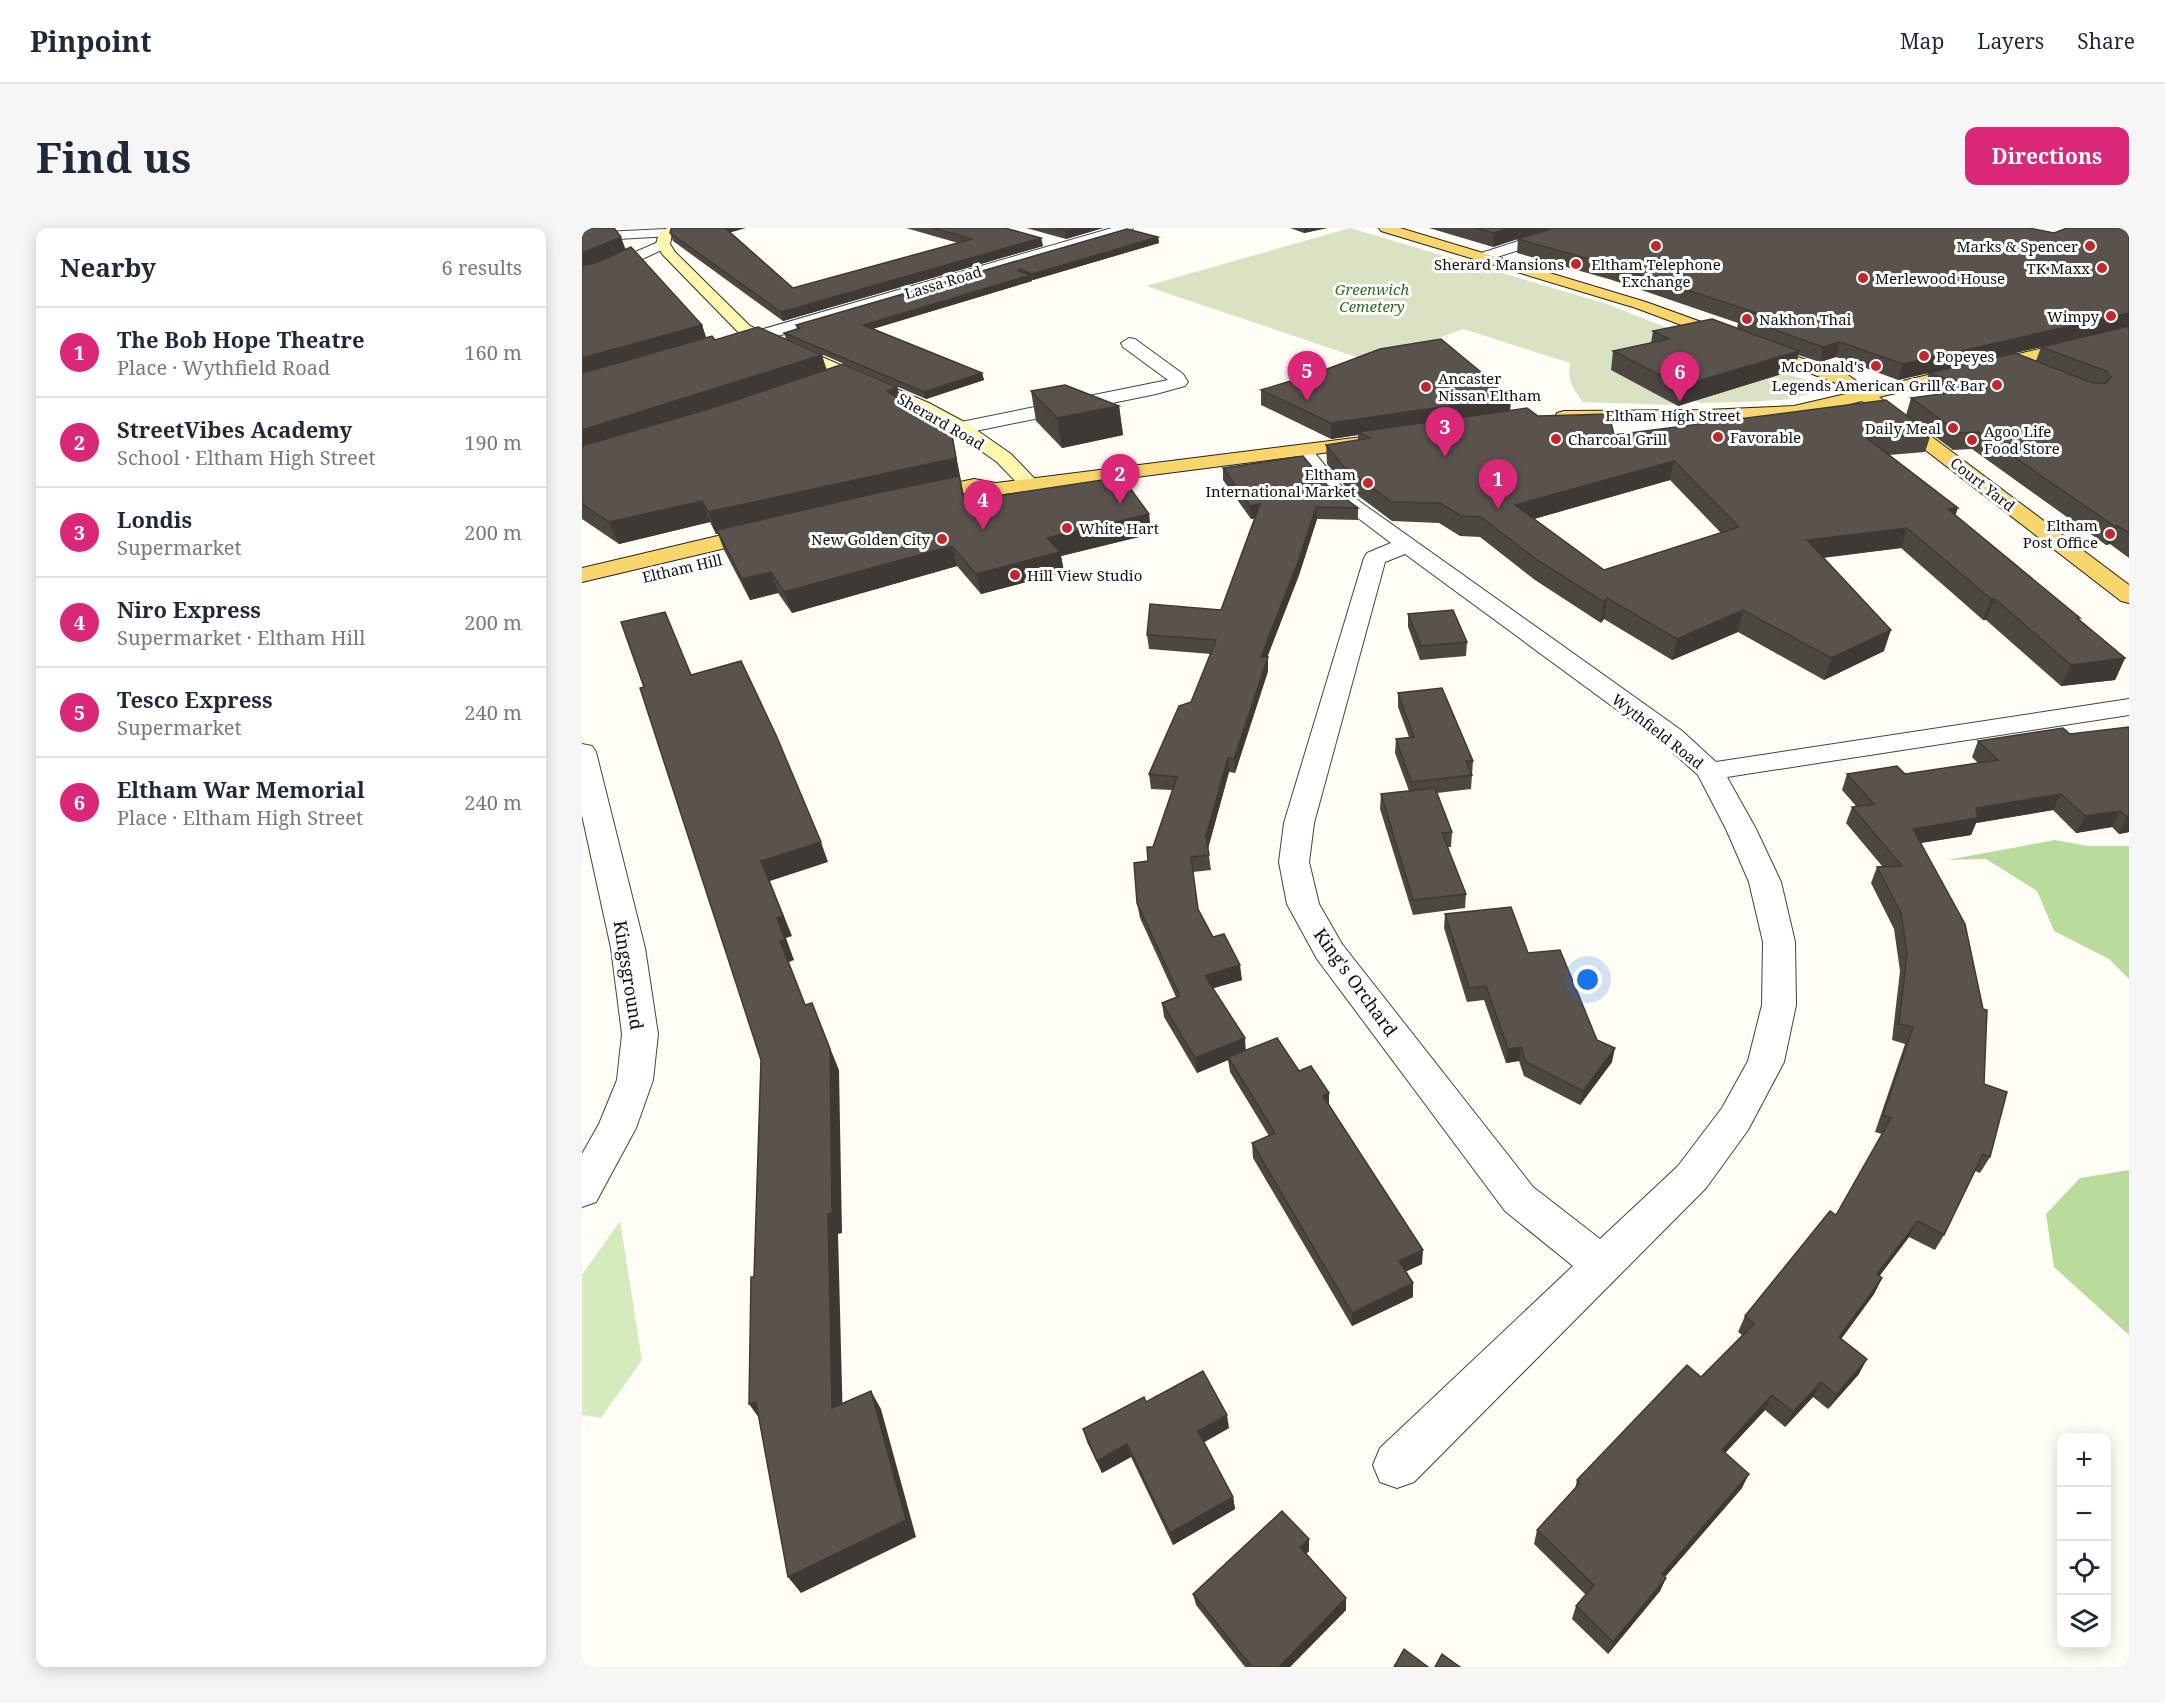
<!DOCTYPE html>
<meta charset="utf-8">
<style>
:root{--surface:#fff;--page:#f6f6f7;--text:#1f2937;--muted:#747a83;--line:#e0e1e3;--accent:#db2777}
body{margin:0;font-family:"Noto Serif",serif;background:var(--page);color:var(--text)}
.controls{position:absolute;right:18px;bottom:18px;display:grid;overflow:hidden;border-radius:12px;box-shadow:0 3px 15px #0003}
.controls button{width:54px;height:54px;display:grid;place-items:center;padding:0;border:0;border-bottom:2px solid var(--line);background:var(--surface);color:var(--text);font:30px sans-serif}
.you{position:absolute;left:1006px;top:752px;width:21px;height:21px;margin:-15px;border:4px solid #fff;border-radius:50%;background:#1a73e8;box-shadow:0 0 0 9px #1a73e833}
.badge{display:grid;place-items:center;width:39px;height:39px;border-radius:50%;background:var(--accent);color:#fff;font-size:20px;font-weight:700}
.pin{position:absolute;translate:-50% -50px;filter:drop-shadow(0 2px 3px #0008)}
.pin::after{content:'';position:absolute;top:32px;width:21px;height:18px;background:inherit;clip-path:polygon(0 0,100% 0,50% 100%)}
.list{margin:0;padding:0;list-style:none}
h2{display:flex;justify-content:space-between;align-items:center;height:78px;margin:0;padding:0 24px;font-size:26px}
h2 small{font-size:20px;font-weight:400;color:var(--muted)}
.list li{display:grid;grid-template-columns:39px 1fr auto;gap:18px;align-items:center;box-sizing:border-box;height:90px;padding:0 24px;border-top:2px solid var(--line)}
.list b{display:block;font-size:22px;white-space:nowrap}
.list p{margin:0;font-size:20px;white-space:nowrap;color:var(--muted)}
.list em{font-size:20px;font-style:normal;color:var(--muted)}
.icon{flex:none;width:33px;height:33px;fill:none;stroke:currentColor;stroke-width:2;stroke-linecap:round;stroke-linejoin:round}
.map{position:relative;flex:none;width:1547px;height:1439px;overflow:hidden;border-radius:12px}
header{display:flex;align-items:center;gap:36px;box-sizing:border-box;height:84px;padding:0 30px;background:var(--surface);border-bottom:2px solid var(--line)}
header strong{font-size:28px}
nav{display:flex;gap:33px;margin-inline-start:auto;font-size:21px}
.intro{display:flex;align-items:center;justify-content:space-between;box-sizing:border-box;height:144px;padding:0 36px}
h1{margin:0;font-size:42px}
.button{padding:15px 27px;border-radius:12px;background:var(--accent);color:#fff;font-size:21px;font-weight:700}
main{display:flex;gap:36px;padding:0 36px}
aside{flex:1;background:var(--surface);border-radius:12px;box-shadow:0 3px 15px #0003}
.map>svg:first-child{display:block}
.green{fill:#d5ebbd}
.forest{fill:#b9dc9c}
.cemetery{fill:#d9e3c4}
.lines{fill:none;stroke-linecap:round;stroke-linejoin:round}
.street-casing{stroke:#444;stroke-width:2}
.secondary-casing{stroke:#333;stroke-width:2}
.primary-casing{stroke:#222;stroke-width:2}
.street{fill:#fff;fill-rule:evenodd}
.secondary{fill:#fff6b0;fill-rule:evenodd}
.primary{fill:#f9d66b;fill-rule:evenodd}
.wall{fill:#4d4742;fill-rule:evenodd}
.shaded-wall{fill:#3f3936}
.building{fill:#5a524d;stroke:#3f3936;stroke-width:1.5;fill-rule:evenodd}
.poi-dot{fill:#c4262e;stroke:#fff;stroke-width:2}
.labels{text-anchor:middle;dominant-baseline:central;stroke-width:6;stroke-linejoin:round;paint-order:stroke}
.far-poi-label{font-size:15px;fill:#111;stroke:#fff;text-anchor:end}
.far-street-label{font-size:15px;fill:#111;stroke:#fff}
.far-park-label{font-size:15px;font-style:italic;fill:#2f6b1f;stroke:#fff}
.street-label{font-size:18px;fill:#111;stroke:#fff}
</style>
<header>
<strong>Pinpoint</strong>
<nav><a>Map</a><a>Layers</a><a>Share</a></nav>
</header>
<div class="intro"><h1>Find us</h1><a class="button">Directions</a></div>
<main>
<aside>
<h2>Nearby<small>6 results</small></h2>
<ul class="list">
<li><span class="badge">1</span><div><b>The Bob Hope Theatre</b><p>Place · Wythfield Road</p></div><em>160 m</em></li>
<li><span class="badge">2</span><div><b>StreetVibes Academy</b><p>School · Eltham High Street</p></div><em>190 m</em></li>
<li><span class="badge">3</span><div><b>Londis</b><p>Supermarket</p></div><em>200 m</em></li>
<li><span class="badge">4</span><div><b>Niro Express</b><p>Supermarket · Eltham Hill</p></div><em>200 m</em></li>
<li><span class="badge">5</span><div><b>Tesco Express</b><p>Supermarket</p></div><em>240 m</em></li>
<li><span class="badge">6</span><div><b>Eltham War Memorial</b><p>Place · Eltham High Street</p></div><em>240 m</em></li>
</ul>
</aside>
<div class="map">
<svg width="1547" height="1439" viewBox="0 0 1547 1439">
<rect width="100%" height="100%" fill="#fffdf5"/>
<polygon class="green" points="38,993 60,1132 19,1190 0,1187 0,1047"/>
<g class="forest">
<polygon points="1473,612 1506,618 1547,618 1547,751 1527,731 1472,703 1455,663 1404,631 1365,632"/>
<polygon points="1547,942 1547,1107 1472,1039 1464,986 1498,950"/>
</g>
<path class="cemetery" d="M768 0 1025 76 1202 146 1231 153 1239 162 1234 165 1199 172 1159 174 1119 175 1108 172 1086 177 1001 174C991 161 985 152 988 135L881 101 792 135 564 58Z"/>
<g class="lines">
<defs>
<g id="street">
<polygon points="530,0 551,0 549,3 152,121 146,122 138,117 140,113"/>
<polygon points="977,0 998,0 996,3 906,32 901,33 894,29 896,26"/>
<polygon points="84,1 89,2 91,5 89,8 0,13 0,5"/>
<polygon points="81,12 88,16 86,19 22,49 0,56 0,47"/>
<polygon points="547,110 553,111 601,146 606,154 603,158 574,166 379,206 372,204 370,200 372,196 379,194 586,152 541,119 539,115"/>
<path d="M721 217 728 219 761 260 777 273 1099 502 1134 534 1547 471V487L1145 549 1174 601 1199 654 1213 714 1214 777 1202 834 1166 902 1124 960 832 1254 815 1260 798 1254 791 1237 798 1220 991 1038 923 983 735 731 705 676 697 634 702 595 782 330 785 325 809 315 747 268 711 223 714 219ZM823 326 1079 514 1116 547 1144 601 1167 654 1181 714 1180 777 1166 833 1140 880 1096 938 1018 1011 951 959 760 716 737 676 727 634 732 595 803 334Z"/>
<polygon points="0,516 10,518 14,524 63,720 76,806 71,852 54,900 14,974 0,979 0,926 17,896 35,852 40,806 29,720 0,587"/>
</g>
<polygon id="secondary" points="85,0 104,0 90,7 88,16 93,24 168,98 347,175 386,196 429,226 453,251 456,255 453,259 439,259 415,234 372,204 335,183 156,104 81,27 74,16 77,5"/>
<g id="primary">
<polygon points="797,0 818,0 1064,74 1266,147 1286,161 1547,100 1547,110 1297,169 1547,357 1547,375 1539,373 1280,173 1212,190 1123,194 975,193 973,189 975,185 982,183 1123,182 1212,178 1268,165 1254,155 1054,80 799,3"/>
<polygon points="788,208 795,210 798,214 795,218 414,267 392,263 337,274 330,272 327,268 330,264 392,251 414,255"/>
<polygon points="182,297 190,299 193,304 190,309 0,354 0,340"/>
</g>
</defs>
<use href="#street" class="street-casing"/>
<use href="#secondary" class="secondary-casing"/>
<use href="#primary" class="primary-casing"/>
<use href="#street" class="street"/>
<use href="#secondary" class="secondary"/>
<use href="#primary" class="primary"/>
</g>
<g class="wall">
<polygon points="0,0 44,22 120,97 124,110 315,159 319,172 370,207 383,273 567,286 569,306 479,328 482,344 399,366 375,338 210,385 196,365 168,372 142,322 136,306 134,306 128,294 37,316 0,291"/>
<polygon points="324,0 423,0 459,10 461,18 201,93 91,13 88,5 148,4 211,60 376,15"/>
<polygon points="444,0 521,0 484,11"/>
<polygon points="708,0 745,0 722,5"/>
<polygon points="847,0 970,0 911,19"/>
<path d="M1547 0V330L1528 316 1524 317 1390 221 1371 222 1324 187 1329 170 1358 166 1342 161 1347 145 1316 152 1254 129 1238 134 1216 127 1213 142 1096 178 1029 142 1031 123 1069 115 1071 103 1155 100 1156 95 1030 52 935 25 936 11 1472 5ZM1459 119 1454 133 1433 125Z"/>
<polygon points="545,1 576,9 577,15 451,52 450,52 450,53 291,101 400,145 402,152 344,171 204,111 202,105 215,101 214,97"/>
<path d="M679 162 929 169 928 182 956 188 1032 207 1349 206 1343 224 1307 227 1373 287 1543 430 1533 452 1479 458 1404 392H1401L1319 320 1241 330 1302 423 1242 452 1156 404 1090 432 1022 391 1019 395 953 352 898 309 878 308 857 295 810 293 763 258 745 236 744 217 776 212V207L749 211 679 177ZM1088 252 1139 305 1022 342 952 291Z"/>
<polygon points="449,163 537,178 541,207 480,220 454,193"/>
<polygon points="641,240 745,257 776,280 776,292 735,291 717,347 685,429 686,443 653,545 647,544 626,621 629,642 611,644 616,681 631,709 660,752 631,760 664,822 717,843 747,865 747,878 840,1036 824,1043 831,1055 831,1069 770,1098 671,930 670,915 687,908 648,844 646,832 615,845 582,789 580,775 594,769 558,690 555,675 566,633 590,562 569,561 567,546 609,474 629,426 567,421 565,407 639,382 673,290 669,291 641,252"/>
<polygon points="826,386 885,414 884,428 838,432 826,399"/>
<polygon points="816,465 891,533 889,561 855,565 870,604 869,619 865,619 884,666 883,680 831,687 798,581 799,566 827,563 813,525 814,511 827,509 816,479"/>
<polygon points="1547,499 1547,604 1537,606 1530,599 1494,605 1471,582 1394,595 1389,607 1339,615 1402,856 1408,929 1398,945 1393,943 1362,1007 1353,1022 1327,1009 1297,1048 1300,1050 1292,1066 1259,1111 1277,1146 1246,1181 1231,1169 1203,1199 1183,1182 1143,1225 1160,1260 1083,1349 1084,1350 1078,1363 1026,1426 990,1391 994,1378 1004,1367 952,1316 955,1302 993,1261 995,1252 1119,1149 1160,1107 1156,1104 1163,1088 1254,987 1300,906 1293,904 1323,816 1310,812 1318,743 1312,701 1289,655 1295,639 1300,638 1264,595 1270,579 1274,578 1260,562 1265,546 1323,546 1396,535 1390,529 1396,513 1488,506"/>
<polygon points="863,686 946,725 1015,812 1030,834 998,877 942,848 937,833 924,835 902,772 885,774 862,700"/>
<polygon points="564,1174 647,1200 622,1214 651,1269 653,1281 591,1317 549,1229 520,1245 505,1214 501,1201"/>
<polygon points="727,1323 724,1326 764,1382 708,1439 663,1439 614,1377 611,1366"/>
</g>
<g class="shaded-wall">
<polygon points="141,0 164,0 143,6"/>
<polygon points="492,0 521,0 484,11 483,3"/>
<polygon points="722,0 745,0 722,5"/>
<polygon points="929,0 970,0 911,19 912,5"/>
<polygon points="39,9 45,25 0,45 0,25"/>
<polygon points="576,9 577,15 451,52 450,46"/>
<polygon points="459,10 461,18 201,93 199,84"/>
<polygon points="449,47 450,53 283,103 281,97"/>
<polygon points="1547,85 1547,99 1316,152 1321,136"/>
<polygon points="120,97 126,115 0,152 0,130"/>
<polygon points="1258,114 1254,129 1238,134 1241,119"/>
<polygon points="1217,123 1213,142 1096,178 1099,158"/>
<polygon points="240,127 246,146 0,226 0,202"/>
<polygon points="400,145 402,152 344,171 342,164"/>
<polygon points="315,159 320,179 305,163"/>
<polygon points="929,169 928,184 776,204 776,207 749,211 749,195"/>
<polygon points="537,178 541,207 480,220 475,190"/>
<polygon points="370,207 386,293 135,302 136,306 134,306 126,284"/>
<polygon points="1092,233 1088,252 931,297 933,277"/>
<polygon points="120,273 128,294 37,316 27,294"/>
<polygon points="678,276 679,289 669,291 668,278"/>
<polygon points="734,279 735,291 717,347 680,443 679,429"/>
<polygon points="1376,280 1369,300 1366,281"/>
<polygon points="567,286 569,306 479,328 482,344 399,366 394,346 465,310"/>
<polygon points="1532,298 1536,298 1528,316 1524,317"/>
<polygon points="1325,300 1319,320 1219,332 1225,312"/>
<polygon points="370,318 375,338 210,385 202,364"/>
<polygon points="189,344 196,365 168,372 160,351"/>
<polygon points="1025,370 1022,391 1019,395 1022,374"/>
<polygon points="1409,371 1413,371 1404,392 1401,392"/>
<polygon points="1161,382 1156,404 1090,432 1095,411"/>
<polygon points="1309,402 1302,423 1242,452 1249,430"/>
<polygon points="686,429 686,443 653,545 652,531"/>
<polygon points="1543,430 1533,452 1479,458 1489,437"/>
<polygon points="646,530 647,544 625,623 624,608"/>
<polygon points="1479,566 1471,582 1394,595 1389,607 1325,617 1331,601 1394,580"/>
<polygon points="1538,583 1530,599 1494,605 1503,588"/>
<polygon points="1545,589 1547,589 1547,604 1537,606"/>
<polygon points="239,614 246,634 188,653 210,708 204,710 212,732 207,734 232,797 198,713 179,633"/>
<polygon points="658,737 660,752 625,762 623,748"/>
<polygon points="230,775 257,842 260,1005 256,1006 261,1197 250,1180"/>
<polygon points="663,810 664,825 646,829 646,832 615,845 613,830"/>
<polygon points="939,819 937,833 924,835 926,821"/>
<polygon points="1033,820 1030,834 998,877 1001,863"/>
<polygon points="747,865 747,880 741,868"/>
<polygon points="1336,993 1327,1009 1287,1062 1295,1046"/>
<polygon points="841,1022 840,1036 817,1047 817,1033"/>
<polygon points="1300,1050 1292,1066 1249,1125 1257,1109"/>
<polygon points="831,1055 831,1069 770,1098 770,1085"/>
<polygon points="1285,1131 1277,1146 1246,1181 1254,1167"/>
<polygon points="1239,1154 1231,1169 1203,1199 1211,1184"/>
<polygon points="289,1163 299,1181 334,1309 219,1365 206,1349"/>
<polygon points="1190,1167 1183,1182 1133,1236 1140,1222"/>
<polygon points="174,1174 180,1194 167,1176"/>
<polygon points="645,1187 647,1200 619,1216 616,1203"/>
<polygon points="545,1216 549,1229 520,1245 515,1233"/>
<polygon points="1167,1246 1160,1260 1074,1359 1080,1346"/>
<polygon points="651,1269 653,1281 591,1317 588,1305"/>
<polygon points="727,1311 727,1323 719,1330 718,1319"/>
<polygon points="1084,1350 1078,1363 1026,1426 1031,1414"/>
<polygon points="764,1370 764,1382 708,1439 697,1439"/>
</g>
<g class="building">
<polygon points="0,0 32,0 39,9 0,25"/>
<polygon points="90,0 143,0 211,60 390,11 351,0 423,0 459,10 199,84 88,5 89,1"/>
<polygon points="473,0 492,0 483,3"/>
<polygon points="894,0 929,0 912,5"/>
<polygon points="972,0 1447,0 1472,5 1485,0 1547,0 1547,85 1321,136 1258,114 1241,119 1157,89 1175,85 1032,38 936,11"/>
<polygon points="545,1 576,9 450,46 437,41 436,43 449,47 281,97 400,145 342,164 202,105 218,100 214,97"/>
<polygon points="49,19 120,97 0,130 0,38 16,34"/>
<polygon points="1130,91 1217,123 1099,158 1031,123 1087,111 1071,103"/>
<polygon points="1547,98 1547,305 1536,298 1532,298 1396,204 1377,205 1329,170 1396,161 1347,145 1433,125 1511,155 1524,155 1529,149 1524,143 1459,119"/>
<polygon points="176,99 240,127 0,202 0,145 130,108 133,112"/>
<polygon points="859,111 929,169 749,195 679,162 732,146 798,121"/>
<polygon points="261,136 315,159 305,163 370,207 374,230 126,284 120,273 27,294 0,276 0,218 143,176"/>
<polygon points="483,157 537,178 475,190 449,163"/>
<path d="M1304 172 1349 206 1285 210 1376 280 1366 281 1498 390H1495L1543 430 1489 437 1413 371H1409L1325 300 1225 312 1309 402 1249 430 1161 382 1095 411 1025 370 1022 374 955 332 899 289 879 288 858 275 810 274 762 239 744 217 788 210 776 204 945 180 956 188 1027 186 1032 207ZM1092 233 1157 299 1022 342 933 277Z"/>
<polygon points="721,228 745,257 776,280 734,279 716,334 679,429 686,429 652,531 646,530 624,608 627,627 609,629 616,681 631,709 642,706 658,737 623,748 663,810 613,830 580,775 598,768 555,675 552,635 566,633 565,619 571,619 595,549 567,546 597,478 609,474 634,412 565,407 568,376 639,382 678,276 668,278 641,240"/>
<polygon points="377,248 382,273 540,249 567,286 465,310 478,324 394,346 370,318 202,364 189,344 160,351 135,302 299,264"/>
<polygon points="871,382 885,414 839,418 826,386"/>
<polygon points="83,384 109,447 159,433 194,507 239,614 179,633 201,688 195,690 203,712 198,713 223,777 230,775 248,821 250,985 246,986 250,1180 289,1163 324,1292 206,1349 174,1174 167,1176 169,1049 172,1049 179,832 58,460 62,459 39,394"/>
<polygon points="860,460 891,533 884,533 890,547 829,554 814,511 832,509 816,465"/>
<polygon points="1547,499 1547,589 1545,589 1538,583 1503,588 1479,566 1394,580 1396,590 1331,601 1383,696 1401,781 1405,782 1402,856 1425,864 1408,929 1401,926 1362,1007 1336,993 1295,1046 1300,1050 1257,1109 1285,1131 1254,1167 1239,1154 1211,1184 1190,1167 1140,1222 1167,1246 1080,1346 1084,1350 1031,1414 994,1378 1012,1357 955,1302 998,1255 995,1252 1105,1137 1119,1149 1172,1096 1163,1088 1248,983 1254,987 1309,890 1301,887 1331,799 1317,796 1325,726 1319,685 1295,639 1320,638 1270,579 1292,576 1265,546 1315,538 1323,546 1416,532 1396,513 1481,500 1488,506"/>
<polygon points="853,560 870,604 860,605 884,666 831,672 799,566"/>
<polygon points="929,679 946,725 978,722 1015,812 1033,820 1001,863 944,834 939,819 926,821 904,758 887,760 863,686"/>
<polygon points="695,810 717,843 729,838 747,865 741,868 841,1022 817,1033 831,1055 770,1085 670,915 693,905 646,829"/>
<polygon points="621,1143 645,1187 616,1203 651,1269 588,1305 545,1216 515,1233 501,1201 562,1169 564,1174"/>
<polygon points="700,1283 727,1311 718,1319 764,1370 697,1439 670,1439 611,1366"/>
<polygon points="822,1421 846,1439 812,1439"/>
<polygon points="860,1426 878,1439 853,1439"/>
</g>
<g class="poi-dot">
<circle cx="1074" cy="18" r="6"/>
<circle cx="1508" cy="18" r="6"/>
<circle cx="994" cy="36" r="6"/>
<circle cx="1520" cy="40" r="6"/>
<circle cx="1281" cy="50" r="6"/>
<circle cx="1529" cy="88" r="6"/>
<circle cx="1165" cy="91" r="6"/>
<circle cx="1342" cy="128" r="6"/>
<circle cx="1294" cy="138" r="6"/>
<circle cx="1415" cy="157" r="6"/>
<circle cx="844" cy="159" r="6"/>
<circle cx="1371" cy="200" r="6"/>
<circle cx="1136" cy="209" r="6"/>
<circle cx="974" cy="211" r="6"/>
<circle cx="1390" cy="212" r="6"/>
<circle cx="786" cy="255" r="6"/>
<circle cx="485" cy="300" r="6"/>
<circle cx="1528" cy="306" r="6"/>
<circle cx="360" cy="311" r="6"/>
<circle cx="433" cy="347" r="6"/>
</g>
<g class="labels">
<g class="far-poi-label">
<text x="1496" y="18">Marks &amp; Spencer</text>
<text x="982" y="36">Sherard Mansions</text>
<text x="1074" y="36" text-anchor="middle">Eltham Telephone<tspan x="1074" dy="17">Exchange</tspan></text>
<text x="1508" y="40">TK Maxx</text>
<text x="1293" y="50" text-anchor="start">Merlewood House</text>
<text x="1517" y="88">Wimpy</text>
<text x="1177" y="91" text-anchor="start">Nakhon Thai</text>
<text x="1354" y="128" text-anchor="start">Popeyes</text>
<text x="1282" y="138">McDonald's</text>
<text x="856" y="150" text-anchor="start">Ancaster<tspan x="856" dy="17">Nissan Eltham</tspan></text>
<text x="1403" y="157">Legends American Grill &amp; Bar</text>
<text x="1359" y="200">Daily Meal</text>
<text x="1402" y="203" text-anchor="start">Agoo Life<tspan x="1402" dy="17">Food Store</tspan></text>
<text x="1148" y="209" text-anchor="start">Favorable</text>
<text x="986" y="211" text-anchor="start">Charcoal Grill</text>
<text x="774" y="246">Eltham<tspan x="774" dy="17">International Market</tspan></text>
<text x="1516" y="297">Eltham<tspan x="1516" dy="17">Post Office</tspan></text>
<text x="497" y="300" text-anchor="start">White Hart</text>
<text x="348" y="311">New Golden City</text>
<text x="445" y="347" text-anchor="start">Hill View Studio</text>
</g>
<g class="far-street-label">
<text transform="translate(361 54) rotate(-17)">Lassa Road</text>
<text x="1091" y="187">Eltham High Street</text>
<text transform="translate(359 193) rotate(30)">Sherard Road</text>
<text transform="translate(1401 256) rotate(38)">Court Yard</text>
<text transform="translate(100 340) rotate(-13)">Eltham Hill</text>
<text transform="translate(1076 503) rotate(38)">Wythfield Road</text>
</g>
<g class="far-park-label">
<text x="790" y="61">Greenwich<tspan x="790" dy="17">Cemetery</tspan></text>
</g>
<g class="street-label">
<text transform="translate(47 747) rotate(81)">Kingsground</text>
<text transform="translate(774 754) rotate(54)">King's Orchard</text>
</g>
</g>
</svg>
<div class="controls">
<button>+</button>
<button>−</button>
<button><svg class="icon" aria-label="locate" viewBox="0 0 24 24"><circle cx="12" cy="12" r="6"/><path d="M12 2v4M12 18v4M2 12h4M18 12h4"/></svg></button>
<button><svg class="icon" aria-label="layers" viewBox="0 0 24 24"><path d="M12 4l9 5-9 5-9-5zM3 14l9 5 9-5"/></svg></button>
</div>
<div class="you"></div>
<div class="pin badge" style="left:916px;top:281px">1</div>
<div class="pin badge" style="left:538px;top:276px">2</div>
<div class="pin badge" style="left:863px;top:229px">3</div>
<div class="pin badge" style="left:401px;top:302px">4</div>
<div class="pin badge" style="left:725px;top:173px">5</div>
<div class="pin badge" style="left:1098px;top:174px">6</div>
</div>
</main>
